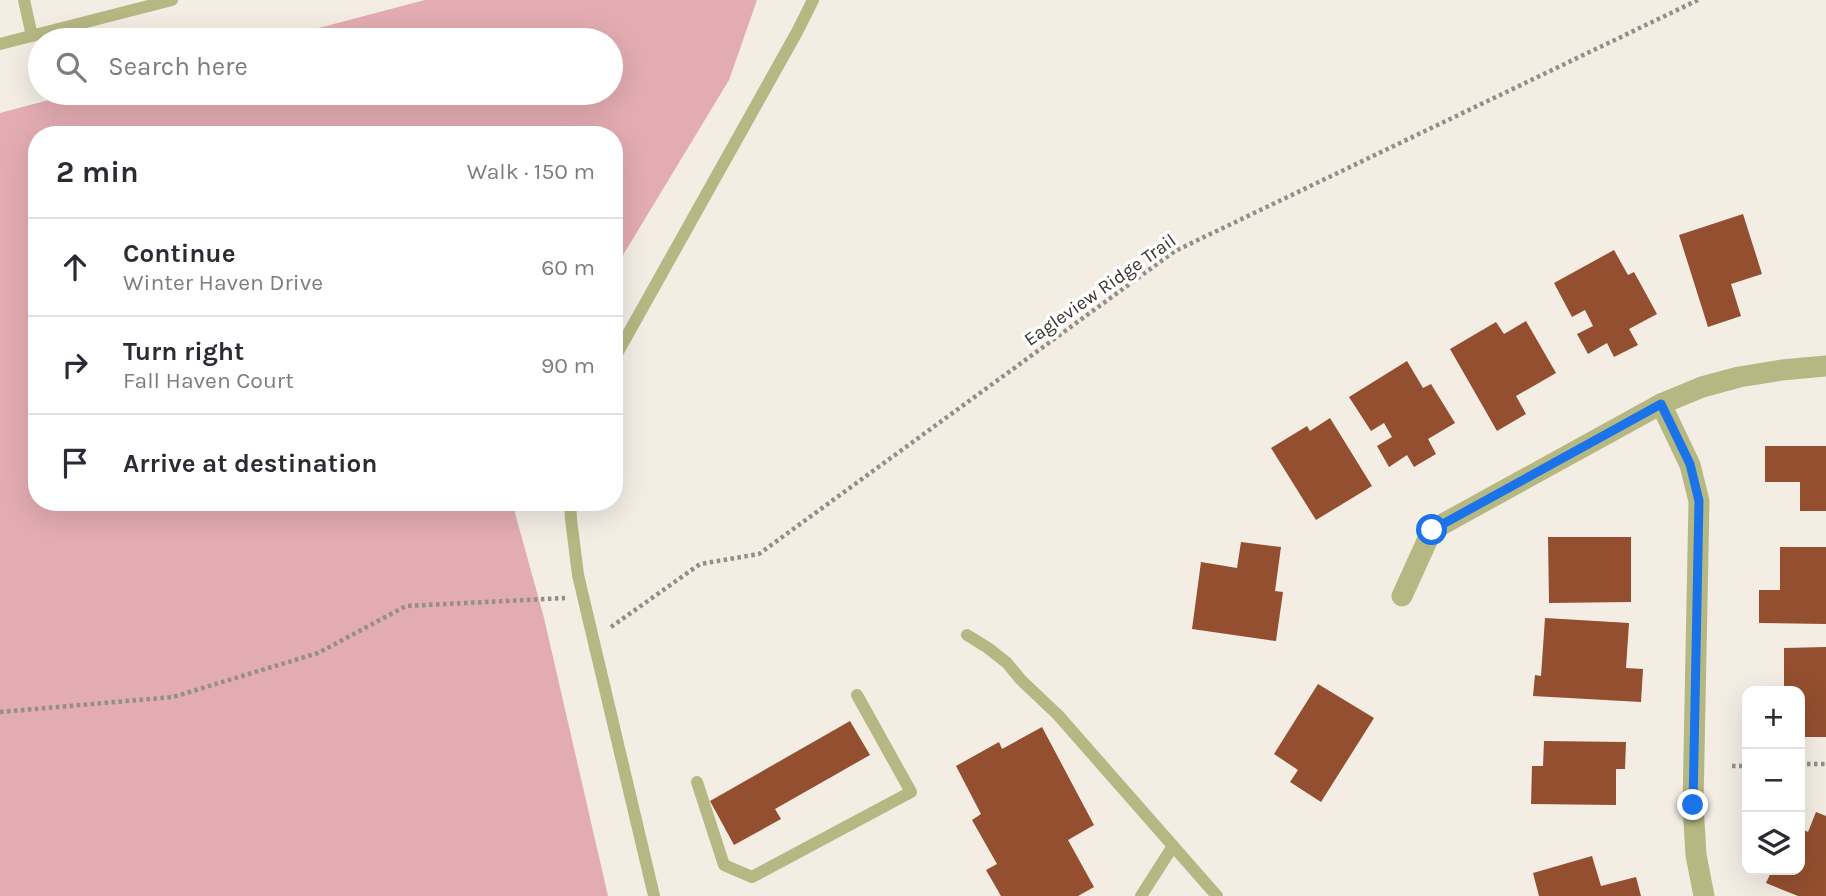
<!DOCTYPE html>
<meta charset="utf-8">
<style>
:root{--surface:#fff;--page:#f7f7f7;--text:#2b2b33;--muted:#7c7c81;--line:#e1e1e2}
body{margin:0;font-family:Karla,sans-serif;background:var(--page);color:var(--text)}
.controls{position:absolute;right:21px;bottom:21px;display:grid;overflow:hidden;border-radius:14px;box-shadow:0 7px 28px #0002}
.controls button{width:63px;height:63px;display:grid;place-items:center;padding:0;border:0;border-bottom:2px solid var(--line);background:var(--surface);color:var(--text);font:35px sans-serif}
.stop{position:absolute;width:21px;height:21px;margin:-16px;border:5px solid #1a73e8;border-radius:50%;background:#fff}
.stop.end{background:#1a73e8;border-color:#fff;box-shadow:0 2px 7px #0008}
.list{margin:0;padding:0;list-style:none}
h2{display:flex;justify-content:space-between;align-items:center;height:91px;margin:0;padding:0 28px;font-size:30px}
h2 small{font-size:23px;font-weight:400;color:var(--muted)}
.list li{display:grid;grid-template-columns:46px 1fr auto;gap:21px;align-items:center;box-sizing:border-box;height:98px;padding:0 28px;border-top:2px solid var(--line)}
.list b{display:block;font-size:26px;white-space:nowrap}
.list p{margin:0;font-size:23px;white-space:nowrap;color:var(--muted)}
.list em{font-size:23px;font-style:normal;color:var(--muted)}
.icon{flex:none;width:38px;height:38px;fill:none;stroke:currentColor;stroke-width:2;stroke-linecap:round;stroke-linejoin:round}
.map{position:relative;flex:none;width:1826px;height:896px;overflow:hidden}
.search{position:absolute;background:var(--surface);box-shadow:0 7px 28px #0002;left:28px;top:28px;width:595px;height:77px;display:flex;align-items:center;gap:18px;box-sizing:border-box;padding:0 24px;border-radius:38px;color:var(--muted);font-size:26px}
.panel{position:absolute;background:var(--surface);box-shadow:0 7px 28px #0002;left:28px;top:126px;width:595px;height:385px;border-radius:28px}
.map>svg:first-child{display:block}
.green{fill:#e3acb1}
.building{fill:#934f2f}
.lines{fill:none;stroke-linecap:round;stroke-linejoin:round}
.path{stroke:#928e88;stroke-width:4.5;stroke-dasharray:3.5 3.5;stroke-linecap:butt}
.service{stroke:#b5b882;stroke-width:12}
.minor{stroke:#b5b882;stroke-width:21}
.route{stroke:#1a73e8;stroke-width:9}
.labels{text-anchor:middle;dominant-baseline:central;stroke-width:7;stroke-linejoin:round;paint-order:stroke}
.street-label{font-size:19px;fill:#393733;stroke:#fff}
</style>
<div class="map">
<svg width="1826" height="896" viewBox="0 0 1826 896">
<rect width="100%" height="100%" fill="#f3ede4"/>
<polygon class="green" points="425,0 757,0 729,80 614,270 614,135 37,135 37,502 516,502 515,513 544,618 608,896 0,896 0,113 75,93 611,93 611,40 273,40"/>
<g class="building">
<polygon points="1743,214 1762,274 1731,284 1741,316 1708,327 1679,235"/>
<polygon points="1614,250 1628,275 1634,272 1657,314 1629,329 1638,345 1614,357 1607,343 1588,354 1577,334 1593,326 1585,310 1572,317 1554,283"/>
<polygon points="1526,321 1556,373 1516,396 1526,414 1497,431 1450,349 1496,322 1504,334"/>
<polygon points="1407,361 1423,388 1431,384 1455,423 1428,439 1436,454 1414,467 1407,455 1389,467 1377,446 1392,437 1384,423 1371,431 1349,397"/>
<polygon points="1330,418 1372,486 1316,520 1271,448 1307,426 1310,431"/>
<polygon points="1765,446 1826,446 1826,511 1800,511 1800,482 1765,482"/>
<polygon points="1548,537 1631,537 1631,602 1549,603"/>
<polygon points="1241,542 1281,547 1275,591 1283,592 1276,641 1192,629 1201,562 1237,568"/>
<polygon points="1780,547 1826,547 1826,624 1759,623 1759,590 1780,590"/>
<polygon points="1545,618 1629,623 1626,668 1643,669 1641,702 1533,696 1535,675 1541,676"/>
<polygon points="1826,647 1826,737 1800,737 1800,691 1784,691 1784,648"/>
<polygon points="1318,684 1374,718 1321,802 1290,782 1298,770 1274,754"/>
<polygon points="850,721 870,755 775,809 781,819 734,845 710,801"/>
<polygon points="1042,727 1094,825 1068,840 1094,887 1078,896 1001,896 986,870 997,864 972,820 981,814 956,766 999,742 1002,749"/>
<polygon points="1544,741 1626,742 1625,769 1616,769 1616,805 1531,804 1532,766 1543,766"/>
<polygon points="1816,812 1826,816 1826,896 1798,896 1766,883 1772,870 1800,870 1800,828 1808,832"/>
<polygon points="1592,856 1601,886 1636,877 1641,896 1539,896 1533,873"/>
</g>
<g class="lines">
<g class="path">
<polyline points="611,627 700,564 759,554 1175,251 1698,0"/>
<polyline points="0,712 173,697 318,653 406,606 565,598"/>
<polyline points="1800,764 1826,764"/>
<polyline points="1732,766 1747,766"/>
</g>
<g class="service">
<polyline points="24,0 32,36"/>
<polyline points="0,44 172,0"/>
<polyline points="614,359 797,32 813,0"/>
<polyline points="570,502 571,519 578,575 654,896"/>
<polyline points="967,635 988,648 1007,663 1021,680 1058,715 1217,896"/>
<polyline points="697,782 724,865 752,877 911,792 857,695"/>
<polyline points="1141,896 1173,846"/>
</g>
<g class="minor">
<polyline points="1661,404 1690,465 1699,501 1693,805 1696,855 1704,896"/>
<polyline points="1402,596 1432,530 1661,404 1702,387 1739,377 1782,370 1826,366"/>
</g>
</g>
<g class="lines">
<polyline class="route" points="1432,530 1661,404 1690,464 1699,501 1693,805"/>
</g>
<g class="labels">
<g class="street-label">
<text transform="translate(1100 290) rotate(-35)">Eagleview Ridge Trail</text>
</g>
</g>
</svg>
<div class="controls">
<button>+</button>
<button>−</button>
<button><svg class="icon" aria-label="layers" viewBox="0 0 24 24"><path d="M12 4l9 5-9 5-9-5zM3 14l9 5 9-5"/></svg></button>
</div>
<div class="stop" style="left:1432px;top:530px"></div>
<div class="stop end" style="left:1693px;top:805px"></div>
<div class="search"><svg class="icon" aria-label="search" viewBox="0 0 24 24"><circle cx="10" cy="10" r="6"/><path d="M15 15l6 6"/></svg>Search here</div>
<section class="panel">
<h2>2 min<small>Walk · 150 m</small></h2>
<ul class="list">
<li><svg class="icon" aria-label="ahead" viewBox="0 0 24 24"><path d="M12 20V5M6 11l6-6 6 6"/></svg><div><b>Continue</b><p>Winter Haven Drive</p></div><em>60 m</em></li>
<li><svg class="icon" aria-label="right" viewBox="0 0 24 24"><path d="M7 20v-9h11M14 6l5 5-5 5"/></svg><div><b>Turn right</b><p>Fall Haven Court</p></div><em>90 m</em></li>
<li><svg class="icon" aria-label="arrive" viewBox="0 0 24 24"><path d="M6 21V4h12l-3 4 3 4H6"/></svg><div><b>Arrive at destination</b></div></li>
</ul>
</section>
</div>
